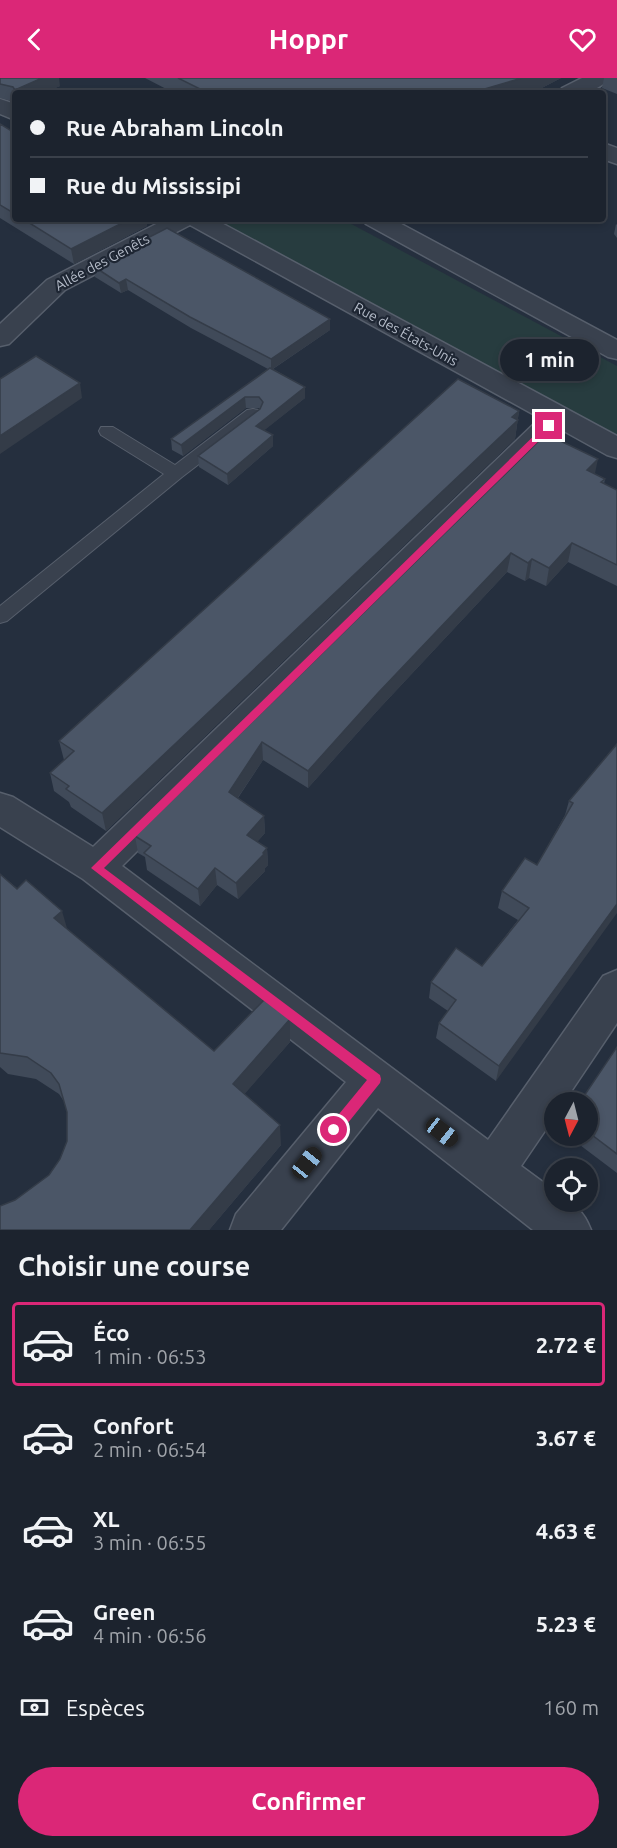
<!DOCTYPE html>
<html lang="fr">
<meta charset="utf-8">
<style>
body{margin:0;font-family:Ubuntu,sans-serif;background:#252b36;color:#f1f3f6;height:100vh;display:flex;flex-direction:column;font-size:22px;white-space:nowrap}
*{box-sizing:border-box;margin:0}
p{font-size:20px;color:#a0a4aa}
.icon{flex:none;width:33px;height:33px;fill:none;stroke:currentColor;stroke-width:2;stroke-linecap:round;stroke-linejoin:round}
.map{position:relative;height:1152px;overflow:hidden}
.side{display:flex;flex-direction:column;background:#1c232e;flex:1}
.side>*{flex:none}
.banner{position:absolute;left:12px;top:12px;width:594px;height:132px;border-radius:6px;box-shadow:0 3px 9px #0003,0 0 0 2px #3a404a;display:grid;align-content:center;height:132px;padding:0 18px;background:#1c232e}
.needle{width:39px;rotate:187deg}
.fabs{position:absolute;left:544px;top:1014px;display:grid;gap:12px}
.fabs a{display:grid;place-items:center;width:54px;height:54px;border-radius:50%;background:#1c232e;box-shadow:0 3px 9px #0003,0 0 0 2px #3a404a;font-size:30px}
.end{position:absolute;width:27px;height:27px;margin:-14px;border:8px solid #db2777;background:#fff;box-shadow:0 0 0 3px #fff}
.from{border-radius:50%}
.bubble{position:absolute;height:42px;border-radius:21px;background:#1c232e;box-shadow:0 3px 9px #0003,0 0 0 2px #3a404a;font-size:20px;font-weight:600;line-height:42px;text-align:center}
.car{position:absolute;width:18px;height:36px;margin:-18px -9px;border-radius:8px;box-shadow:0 0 4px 2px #0007;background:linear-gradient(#222 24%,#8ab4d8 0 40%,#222 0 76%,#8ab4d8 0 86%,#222 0)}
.banner b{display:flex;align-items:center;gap:21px;height:57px;font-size:22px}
.banner b+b{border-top:2px solid #3a404a}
.banner i{width:15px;height:15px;background:#f1f3f6}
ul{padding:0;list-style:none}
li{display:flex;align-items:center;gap:18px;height:84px;margin:0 12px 9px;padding:0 6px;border:3px solid transparent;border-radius:6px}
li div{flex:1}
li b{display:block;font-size:22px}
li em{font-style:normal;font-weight:600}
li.on{border-color:#db2777}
li>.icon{width:54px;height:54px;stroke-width:1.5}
h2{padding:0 18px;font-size:27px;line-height:72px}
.pay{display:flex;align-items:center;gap:15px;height:66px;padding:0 18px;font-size:22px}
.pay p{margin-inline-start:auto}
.cta{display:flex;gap:12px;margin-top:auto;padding:12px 18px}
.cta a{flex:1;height:69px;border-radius:36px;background:#db2777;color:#fff;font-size:24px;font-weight:600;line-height:69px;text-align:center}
header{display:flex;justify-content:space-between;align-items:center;height:78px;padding:0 18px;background:#db2777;color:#fff;font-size:27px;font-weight:600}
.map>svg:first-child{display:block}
.green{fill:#273c3f}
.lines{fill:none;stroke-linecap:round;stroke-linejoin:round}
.service-casing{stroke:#575f6c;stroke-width:2}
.minor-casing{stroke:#575f6c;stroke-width:3}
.service{fill:#39414e;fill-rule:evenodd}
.minor{fill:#39414e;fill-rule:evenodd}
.wall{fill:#404a59}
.shaded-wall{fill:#343c48}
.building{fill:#4b5667;stroke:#343c48;stroke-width:1.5}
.route{fill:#db2777}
.labels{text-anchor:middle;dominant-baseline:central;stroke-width:4.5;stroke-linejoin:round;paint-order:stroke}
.far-street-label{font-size:14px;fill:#b5bcc9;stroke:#1e2633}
</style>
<header><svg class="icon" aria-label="back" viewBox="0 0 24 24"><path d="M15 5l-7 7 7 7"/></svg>Hoppr<svg class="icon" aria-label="heart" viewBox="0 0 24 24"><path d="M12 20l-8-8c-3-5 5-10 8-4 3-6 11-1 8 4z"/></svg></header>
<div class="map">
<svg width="617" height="1152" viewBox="0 0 617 1152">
<rect width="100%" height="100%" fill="#252f3e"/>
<!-- green -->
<path class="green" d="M225,141H342L617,288V364L223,153Z"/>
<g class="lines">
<!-- service casing -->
<g class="service-casing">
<path id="service" d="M253,331L259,332L261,336L259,340L182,399L7,543L0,545V528L164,396L101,357L99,353L101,349H113L175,387L247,332Z"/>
</g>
<!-- minor casing -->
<g class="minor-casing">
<path id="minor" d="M582,0H609C597,16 577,15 559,15L562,10Z
M0,21L15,26V42L0,36Z
M603,65L617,70V86L603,81Z
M166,141H214L617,358V380L607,377L562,352L122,788L488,1062L603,898L617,892V945L564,1024H555V1038L521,1088L555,1113V1124C575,1124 584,1134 591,1152H533L378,1030L281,1152H230L236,1136L346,1004L83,801L0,749V715L13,719L93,769L540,340L190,147L65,212L9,266L0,268V246L47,202Z
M362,141H392L617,262V281L608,279L366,146Z"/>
</g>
<!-- service -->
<use href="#service" class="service"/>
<!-- minor -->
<use href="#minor" class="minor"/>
</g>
<!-- wall -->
<path class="wall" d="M0,0L60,8L43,15H15V24L0,20Z
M145,0H561L536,13L529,15H174Z
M604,0H617V16L602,10Z
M0,46L15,55V141H146L147,148L74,186L0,140Z
M616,146L617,147V160L614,156Z
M93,188L330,241V252L273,291L305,309V320L264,352L273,357V368L228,407L199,389L198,378L260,331L259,330H246L183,378L172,372L171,361L268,291L191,250L128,212L121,215L95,199Z
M519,333L515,361L106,753L71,729L69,724L54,713L50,695L64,682L59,663Z
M595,396L605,401L604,406L617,412V508L568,484L546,508L529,500L525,503L507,494L377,633L308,710L263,682L238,720L264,738L265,755L257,764L267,770L268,787L265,790V793L238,821L217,807L200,828L147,792L145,779L138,775L135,758Z
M617,666L496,1003L436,960L439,945L448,933L429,920L431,904L482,888L518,842L498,830L502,813L537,787L565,737L569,723Z
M0,796L214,973L290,941V964L244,1016L281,1067L209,1152H0L15,1122L49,1097L60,1081L67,1063V1034L65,1025L59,1016L36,1001L8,996L0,989Z
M617,969V1095L568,1058H588V1024Z"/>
<!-- shaded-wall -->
<path class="shaded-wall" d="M42,0H59L60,8L43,15H15V12Z
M522,0H561L536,13L529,15H471Z
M130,141H146L147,148L74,186L71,171Z
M126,201L128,212L121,215L119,205Z
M330,241V252L271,292V281Z
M80,305L82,320L0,376V358Z
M305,309V320L256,359V348Z
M245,319L246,330L183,378L181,367Z
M519,333L515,361L106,753L102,735Z
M273,357V368L228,407L227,396Z
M598,381L594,400L587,392Z
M572,465L568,484L546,508L549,490Z
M511,475L507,494L377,633L308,710V693L378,615Z
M532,481L529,500L525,503L528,485Z
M262,664L263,682L230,731L229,714Z
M264,738L265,755L248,774L247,757Z
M267,770L268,787L265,790V793L238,821L236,805Z
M215,790L217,807L200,828L198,811Z
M617,826V835L496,1003L499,988Z
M62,833L69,857L54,840Z
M290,941V964L235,1027L233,1006Z
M280,1047L281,1067L209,1152H190Z"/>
<!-- building -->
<path class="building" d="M0,0H42L15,12L13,9L0,6Z
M178,0H522L471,15H208Z
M0,46L15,55V136L0,127Z
M23,141H130L71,171Z
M167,150L330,241L271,281L190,239L126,201L119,205L93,188Z
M36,278L80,305L0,358V301Z
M270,290L305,309L256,348L273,357L227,396L198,378L260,331L263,324L259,319H245L181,367L171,361Z
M458,301L519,333L512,339L518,342L102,735L66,711L69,708L50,695L74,673L59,663Z
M546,356L598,381L587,392L605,401L601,404L617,412V487L572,465L549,490L532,481L528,485L511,475L378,615L308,693L262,664L229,714L264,738L247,757L267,770L263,775L264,776L236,805L215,790L198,811L144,775L151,768L135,758Z
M617,666V826L499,988L439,945L456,922L431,904L456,870L482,888L529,830L502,813L525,780L537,787L573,725L569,723Z
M0,796L17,811L26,802L62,833L54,840L214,973L264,922L290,941L233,1006L280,1047L190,1152H0V1128L15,1122L49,1097L60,1081L67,1063V1034L59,1006L51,995L27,979L0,975Z
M617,969V1076L588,1054V1024H580Z"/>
<!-- route -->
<path class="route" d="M546,346L554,348L104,790L380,997L381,1001L380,1005L339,1056L334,1058L330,1056L328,1052L330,1047L367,1002L91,790Z"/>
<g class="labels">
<!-- far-street labels -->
<g class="far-street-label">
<text transform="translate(102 184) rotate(-28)">Allée des Genêts</text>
<text transform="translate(406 256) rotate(29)">Rue des États-Unis</text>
</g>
</g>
</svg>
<div class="fabs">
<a><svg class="needle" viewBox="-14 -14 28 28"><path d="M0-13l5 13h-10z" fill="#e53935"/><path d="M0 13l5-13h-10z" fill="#a0a4aa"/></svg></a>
<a><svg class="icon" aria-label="locate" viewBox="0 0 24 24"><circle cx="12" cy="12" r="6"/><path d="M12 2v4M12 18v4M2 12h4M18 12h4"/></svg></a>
</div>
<i class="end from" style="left:334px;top:1052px"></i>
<i class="end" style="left:549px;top:348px"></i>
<div class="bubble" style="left:500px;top:261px;width:99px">1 min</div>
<i class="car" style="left:442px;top:1054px;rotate:128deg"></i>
<i class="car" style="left:307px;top:1085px;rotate:39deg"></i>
<div class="banner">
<b><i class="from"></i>Rue Abraham Lincoln</b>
<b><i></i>Rue du Mississipi</b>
</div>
</div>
<section class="side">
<h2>Choisir une course</h2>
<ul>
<li class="on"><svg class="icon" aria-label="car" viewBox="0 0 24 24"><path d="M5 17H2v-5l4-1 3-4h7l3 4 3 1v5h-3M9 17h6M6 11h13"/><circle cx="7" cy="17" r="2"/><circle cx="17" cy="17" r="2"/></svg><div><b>Éco</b><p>1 min · 06:53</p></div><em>2.72 €</em></li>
<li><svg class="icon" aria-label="car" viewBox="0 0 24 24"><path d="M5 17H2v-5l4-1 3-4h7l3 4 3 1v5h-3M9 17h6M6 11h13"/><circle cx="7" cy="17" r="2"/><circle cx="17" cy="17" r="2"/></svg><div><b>Confort</b><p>2 min · 06:54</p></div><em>3.67 €</em></li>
<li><svg class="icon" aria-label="car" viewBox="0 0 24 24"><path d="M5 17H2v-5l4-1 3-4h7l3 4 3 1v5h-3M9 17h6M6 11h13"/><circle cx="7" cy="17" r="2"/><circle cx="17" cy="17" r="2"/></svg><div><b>XL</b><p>3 min · 06:55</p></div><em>4.63 €</em></li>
<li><svg class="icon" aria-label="car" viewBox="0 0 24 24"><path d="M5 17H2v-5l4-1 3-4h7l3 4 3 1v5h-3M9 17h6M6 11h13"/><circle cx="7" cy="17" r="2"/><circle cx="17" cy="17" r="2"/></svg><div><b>Green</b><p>4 min · 06:56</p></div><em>5.23 €</em></li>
</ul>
<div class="pay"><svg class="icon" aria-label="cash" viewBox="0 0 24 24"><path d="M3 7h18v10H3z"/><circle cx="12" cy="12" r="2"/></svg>Espèces<p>160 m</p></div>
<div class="cta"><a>Confirmer</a></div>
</section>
